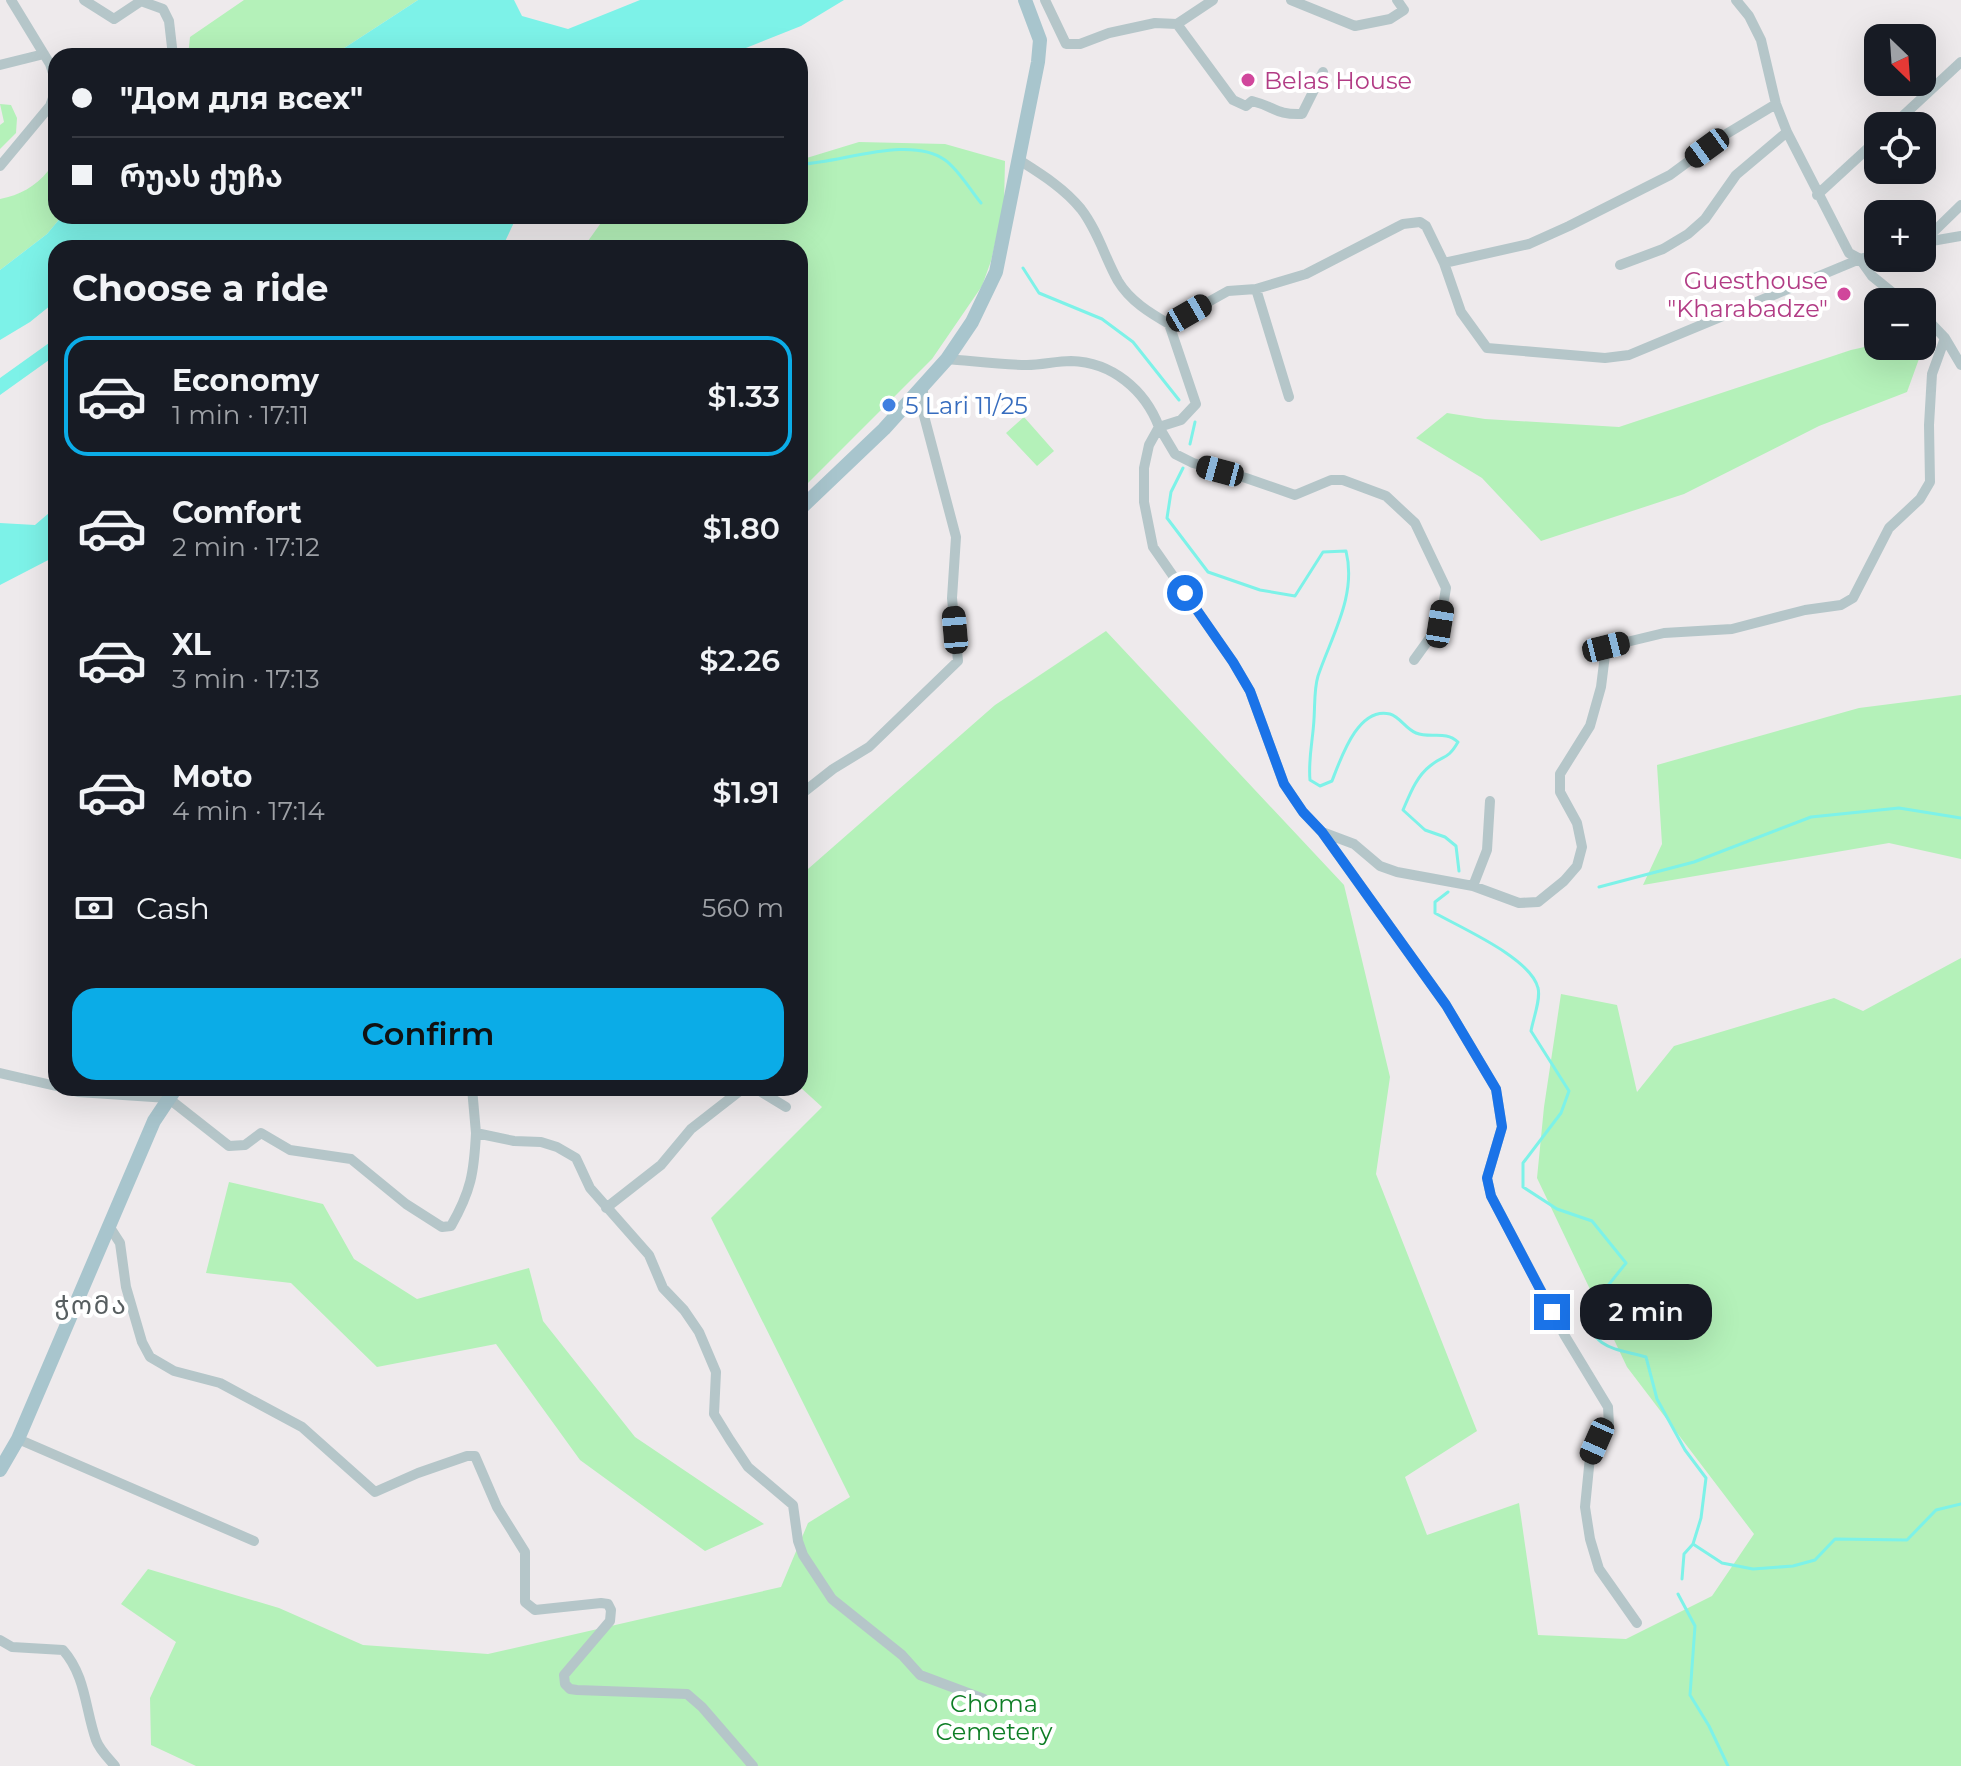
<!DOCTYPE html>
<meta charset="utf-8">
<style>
body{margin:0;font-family:Montserrat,"Noto Sans Georgian",sans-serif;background:#242831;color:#f1f3f6;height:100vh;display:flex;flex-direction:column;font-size:30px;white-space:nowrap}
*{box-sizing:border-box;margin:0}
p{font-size:26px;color:#9ea1a6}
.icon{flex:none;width:44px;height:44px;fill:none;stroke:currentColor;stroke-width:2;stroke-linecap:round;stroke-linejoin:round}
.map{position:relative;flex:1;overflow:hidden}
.details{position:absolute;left:48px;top:240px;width:760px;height:856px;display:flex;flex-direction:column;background:#171b24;border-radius:24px;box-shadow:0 8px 32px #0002}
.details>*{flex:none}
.guide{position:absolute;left:48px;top:48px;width:760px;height:176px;border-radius:24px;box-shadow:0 8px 32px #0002;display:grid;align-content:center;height:176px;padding:0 24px;background:#171b24}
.needle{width:52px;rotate:155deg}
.buttons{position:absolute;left:1864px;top:24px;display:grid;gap:16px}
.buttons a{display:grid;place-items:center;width:72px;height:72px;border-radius:16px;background:#171b24;box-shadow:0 8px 32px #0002;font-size:40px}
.end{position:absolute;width:36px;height:36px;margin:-18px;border:10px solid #1a73e8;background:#fff;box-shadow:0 0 0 4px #fff}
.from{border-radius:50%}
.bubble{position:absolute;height:56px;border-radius:24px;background:#171b24;box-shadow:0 8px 32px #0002;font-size:26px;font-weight:600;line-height:56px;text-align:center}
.car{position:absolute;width:24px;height:48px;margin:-24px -12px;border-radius:10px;box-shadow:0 0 6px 2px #0007;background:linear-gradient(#222 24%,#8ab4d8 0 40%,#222 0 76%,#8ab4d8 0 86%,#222 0)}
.guide b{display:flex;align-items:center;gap:28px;height:76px;font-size:30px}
.guide b+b{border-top:2px solid #363941}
.guide i{width:20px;height:20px;background:#f1f3f6}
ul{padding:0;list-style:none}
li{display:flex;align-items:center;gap:24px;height:120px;margin:0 16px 12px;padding:0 8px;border:4px solid transparent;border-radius:24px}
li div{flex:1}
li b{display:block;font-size:30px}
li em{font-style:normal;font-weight:600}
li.current{border-color:#0bace7}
li>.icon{width:72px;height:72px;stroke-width:1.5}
h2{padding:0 24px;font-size:36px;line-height:96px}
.pay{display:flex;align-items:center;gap:20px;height:88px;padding:0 24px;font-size:30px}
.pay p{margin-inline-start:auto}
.primary-button{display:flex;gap:16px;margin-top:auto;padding:16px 24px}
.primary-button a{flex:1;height:92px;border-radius:24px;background:#0bace7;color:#111;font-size:32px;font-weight:600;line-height:92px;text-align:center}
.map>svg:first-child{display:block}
.green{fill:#b4f1b9}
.water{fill:#7df2e8}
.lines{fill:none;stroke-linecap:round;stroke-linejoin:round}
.stream{stroke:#7df2e8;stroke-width:3}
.minor{stroke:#b5c6c9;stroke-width:10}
.major{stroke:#a8c5cd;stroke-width:14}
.route{stroke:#1a73e8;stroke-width:10}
.hotel-dot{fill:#d1479c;stroke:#fff;stroke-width:3}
.shop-dot{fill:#3f7fe0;stroke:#fff;stroke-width:3}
.labels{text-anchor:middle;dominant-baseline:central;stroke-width:8;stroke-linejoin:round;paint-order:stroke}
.hotel-label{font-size:24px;fill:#b23c85;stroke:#fff;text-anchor:start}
.shop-label{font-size:24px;fill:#366cbe;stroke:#fff;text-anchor:start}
.park-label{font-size:24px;fill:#0f7e26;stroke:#fff}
.neighbourhood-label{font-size:26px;letter-spacing:2px;fill:#575e60;stroke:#fff}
</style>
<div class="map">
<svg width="1961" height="1766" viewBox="0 0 1961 1766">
<rect width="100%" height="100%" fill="#eeeaec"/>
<!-- green -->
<path class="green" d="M244,0H418L332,56H188L190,37Z
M0,104L11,105L17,118L16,133L0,149V125L4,122Z
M859,142L945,144L1005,161L1004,204L991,261L982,286L932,359L800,491V248H583L603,220L617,216H800V160Z
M48,171L56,177V216H62L47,234L0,270V199C20,195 35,187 48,171Z
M1928,334L1907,392L1819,426L1684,494L1541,541L1482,478L1416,438L1447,413L1485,419L1619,427L1851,350L1878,344L1922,346V335Z
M1024,417L1054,451L1037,466L1006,433Z
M1106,631L1344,885L1390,1077L1376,1174L1477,1431L1405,1477L1427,1535L1519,1503L1538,1635L1626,1639L1712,1596L1754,1534L1627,1367L1537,1178L1544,1107L1561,994L1617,1005L1637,1092L1674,1046L1834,998L1863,1011L1961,958V1766H196L151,1745L150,1698L176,1642L121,1604L148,1569L279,1608L363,1645L488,1654L781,1587L808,1523L850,1497L711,1218L822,1107L800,1087V876L995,705Z
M1961,695V859L1889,843L1643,885L1662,844L1657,765L1859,708Z
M229,1182L323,1204L354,1259L417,1299L529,1268L543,1321L635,1437L764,1524L705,1551L580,1460L496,1344L377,1367L291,1283L206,1273Z"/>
<!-- water -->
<path class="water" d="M418,0H514L522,16L568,29L640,0H844L801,26L726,56H332Z
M62,216H517L502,248H56V301L30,322L0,340V270L47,234Z
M56,338V355L0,395V378Z
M56,507V556L0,585V523L35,525Z"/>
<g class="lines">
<!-- stream -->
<path class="stream" d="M800,157L803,164C843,162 910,135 945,160C959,170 970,190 981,203
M1023,268L1039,293L1102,319L1133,342L1179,400
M1190,444L1195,422
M1183,468L1171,492L1167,518L1208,572L1260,590L1295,596L1323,552L1346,551C1357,595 1332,635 1318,676C1314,689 1315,705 1314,719C1313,740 1308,759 1310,780L1320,786L1332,781C1341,758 1358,706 1390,714C1400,717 1406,729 1416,733C1431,739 1445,730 1458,742C1447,761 1444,754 1430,766C1416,777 1410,794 1403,810L1425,830L1445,837L1456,846L1459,871
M1599,887L1694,862L1811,817L1899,808L1961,818
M1448,892L1435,902V913C1461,928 1531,958 1538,988C1541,999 1533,1019 1531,1031L1569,1091L1561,1113L1523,1163V1187L1557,1209L1592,1221L1626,1263L1586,1313C1593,1350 1614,1348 1646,1357L1657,1399L1685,1450L1706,1478L1701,1518L1693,1544L1722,1563L1753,1569L1793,1566L1815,1560L1835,1539L1907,1540L1936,1510L1961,1504
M1682,1579L1684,1554L1693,1544
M1678,1594L1695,1626L1690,1695L1709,1726L1728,1766"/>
<!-- minor -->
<path class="minor" d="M11,0L50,64L56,82
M84,0L114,19L141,1L163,9L169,21L173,56
M1045,0L1066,44H1080L1109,33L1155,23L1177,24L1213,0
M1291,0L1355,26L1390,19L1404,10L1397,0
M1736,0L1749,16L1761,40L1776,104L1787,132L1849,253L1860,259L1872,276L1904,302
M1177,24L1233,100L1246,106L1252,101C1276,107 1275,115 1302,114L1323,72
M0,65L44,54
M1892,126L1961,62
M0,166L50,106L56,90
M1817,195L1878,139
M1926,242L1961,236
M1922,243L1961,205
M1444,263L1529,244L1569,226L1670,175L1723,136L1776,104
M1620,265L1663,249L1688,234L1705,219L1736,175L1787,132
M1256,289L1289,397
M1922,314L1945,338L1961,365
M1169,324L1228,291L1256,289L1306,274L1403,224L1420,222L1426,226L1444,263L1461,312L1487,348L1605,358L1629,355L1860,259L1878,254
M947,359C973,361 1001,365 1027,365C1042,365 1056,361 1071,361C1112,362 1145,390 1159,427L1181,420L1196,404L1169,324C1150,313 1130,301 1118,281C1105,258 1098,231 1081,209C1064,188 1041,174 1019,160
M1414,660L1440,624L1446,588L1415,523L1386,496L1343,480H1331L1295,495L1246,478L1193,463L1175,454L1159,427L1149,445L1144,468V502L1153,547L1233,662L1250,691L1284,784L1303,812L1322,832L1446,1005L1496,1089L1502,1127L1487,1178L1491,1196L1565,1336L1608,1407L1609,1425L1597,1441L1590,1457L1585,1507L1590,1539L1599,1569L1637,1623
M800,795L833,769L869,747L958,661L952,598L956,537L923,412V385
M1322,832L1354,844L1380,866L1397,872L1473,886L1519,903L1538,902L1564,881L1577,866L1582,847L1577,823L1560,792V774L1590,726L1601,687L1606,647L1664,633L1732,629L1805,610L1841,605L1853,598L1889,528L1920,499L1930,482L1929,425L1932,374L1945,338
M1473,886L1487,850L1490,801
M0,1073L56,1086
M63,1088L78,1092L168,1098L229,1146L245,1145L261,1133L290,1150L351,1159L406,1204L442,1227L451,1226C471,1191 474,1173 476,1133
M472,1088L476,1133L514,1141L541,1142L557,1147L576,1158L590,1188L649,1255L663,1288L684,1310L699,1332L716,1372L714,1414L730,1440L748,1467L793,1505L798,1541L803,1555L832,1599L902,1655L920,1675L984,1699
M755,1088L786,1107
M606,1208L661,1165L691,1129L741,1090L751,1088
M109,1226L120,1243L126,1287L142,1342L150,1357L174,1371L220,1383L302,1427L375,1492L418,1473L467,1456H475L497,1507L525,1552V1602L535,1610L601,1603L608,1604L611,1610L610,1621L564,1675L565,1684L570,1689L577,1690L687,1694L702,1707L753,1766
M18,1439L254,1541
M0,1640L12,1647L63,1650C86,1676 85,1709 96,1740C99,1749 108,1758 115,1766"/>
<!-- major -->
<path class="major" d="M800,509L884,429L947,359L972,322L996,272L1038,62L1040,40L1025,0
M0,1470L18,1439L154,1121L176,1088"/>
</g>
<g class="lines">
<!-- route -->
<path class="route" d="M1185,593L1233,662L1250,691L1284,784L1303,812L1322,832L1446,1005L1496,1089L1502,1127L1487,1178L1491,1196L1552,1312"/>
</g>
<!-- markers -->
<g class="hotel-dot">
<circle cx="1248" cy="80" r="8"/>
<circle cx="1844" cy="294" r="8"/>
</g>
<circle class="shop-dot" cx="889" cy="405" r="8"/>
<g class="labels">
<!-- hotel labels -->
<g class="hotel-label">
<text x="1264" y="80">Belas House</text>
<text x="1828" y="280" text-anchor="end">Guesthouse<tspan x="1828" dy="28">"Kharabadze"</tspan></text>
</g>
<!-- shop labels -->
<g class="shop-label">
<text x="905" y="405">5 Lari 11/25</text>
</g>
<!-- park labels -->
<g class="park-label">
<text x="994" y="1703">Choma<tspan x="994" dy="28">Cemetery</tspan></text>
</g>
<!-- neighbourhood labels -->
<g class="neighbourhood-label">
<text x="91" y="1305">ჭომა</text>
</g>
</g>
</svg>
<div class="buttons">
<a><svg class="needle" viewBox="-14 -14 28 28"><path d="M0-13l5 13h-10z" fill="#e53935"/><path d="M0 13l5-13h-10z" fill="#9ea1a6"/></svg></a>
<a><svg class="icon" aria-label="locate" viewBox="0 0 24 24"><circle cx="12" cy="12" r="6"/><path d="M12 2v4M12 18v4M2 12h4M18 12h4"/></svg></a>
<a>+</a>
<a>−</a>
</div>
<i class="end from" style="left:1185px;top:593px"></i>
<i class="end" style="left:1552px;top:1312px"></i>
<div class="bubble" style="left:1580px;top:1284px;width:132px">2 min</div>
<i class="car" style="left:1707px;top:148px;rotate:234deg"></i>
<i class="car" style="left:1189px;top:313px;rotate:60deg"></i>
<i class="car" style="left:1220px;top:471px;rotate:285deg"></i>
<i class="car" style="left:1440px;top:624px;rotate:9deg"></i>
<i class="car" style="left:955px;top:630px;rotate:355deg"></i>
<i class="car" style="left:1606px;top:647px;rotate:76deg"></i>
<i class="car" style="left:1597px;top:1441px;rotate:204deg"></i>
<div class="guide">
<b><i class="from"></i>&quot;Дом для всех&quot;</b>
<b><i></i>რუას ქუჩა</b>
</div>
<section class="details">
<h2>Choose a ride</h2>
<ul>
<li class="current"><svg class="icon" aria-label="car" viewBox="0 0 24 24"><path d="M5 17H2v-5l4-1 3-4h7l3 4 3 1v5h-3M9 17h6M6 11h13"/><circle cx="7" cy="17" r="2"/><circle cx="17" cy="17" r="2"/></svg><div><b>Economy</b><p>1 min · 17:11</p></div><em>$1.33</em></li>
<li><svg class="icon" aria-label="car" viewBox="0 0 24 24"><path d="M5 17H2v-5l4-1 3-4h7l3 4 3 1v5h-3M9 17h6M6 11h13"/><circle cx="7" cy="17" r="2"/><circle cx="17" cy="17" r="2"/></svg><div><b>Comfort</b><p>2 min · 17:12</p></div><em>$1.80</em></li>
<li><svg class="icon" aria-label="car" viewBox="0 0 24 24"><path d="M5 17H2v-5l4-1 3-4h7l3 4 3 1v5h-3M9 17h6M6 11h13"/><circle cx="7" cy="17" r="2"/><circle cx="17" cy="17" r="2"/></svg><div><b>XL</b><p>3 min · 17:13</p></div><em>$2.26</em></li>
<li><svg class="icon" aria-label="car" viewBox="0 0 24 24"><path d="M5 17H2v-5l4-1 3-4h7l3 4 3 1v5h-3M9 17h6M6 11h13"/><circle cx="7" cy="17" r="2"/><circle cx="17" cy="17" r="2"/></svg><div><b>Moto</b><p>4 min · 17:14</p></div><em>$1.91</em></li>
</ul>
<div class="pay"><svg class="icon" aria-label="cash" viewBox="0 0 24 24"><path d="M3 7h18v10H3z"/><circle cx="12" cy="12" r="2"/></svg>Cash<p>560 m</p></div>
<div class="primary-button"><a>Confirm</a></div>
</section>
</div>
